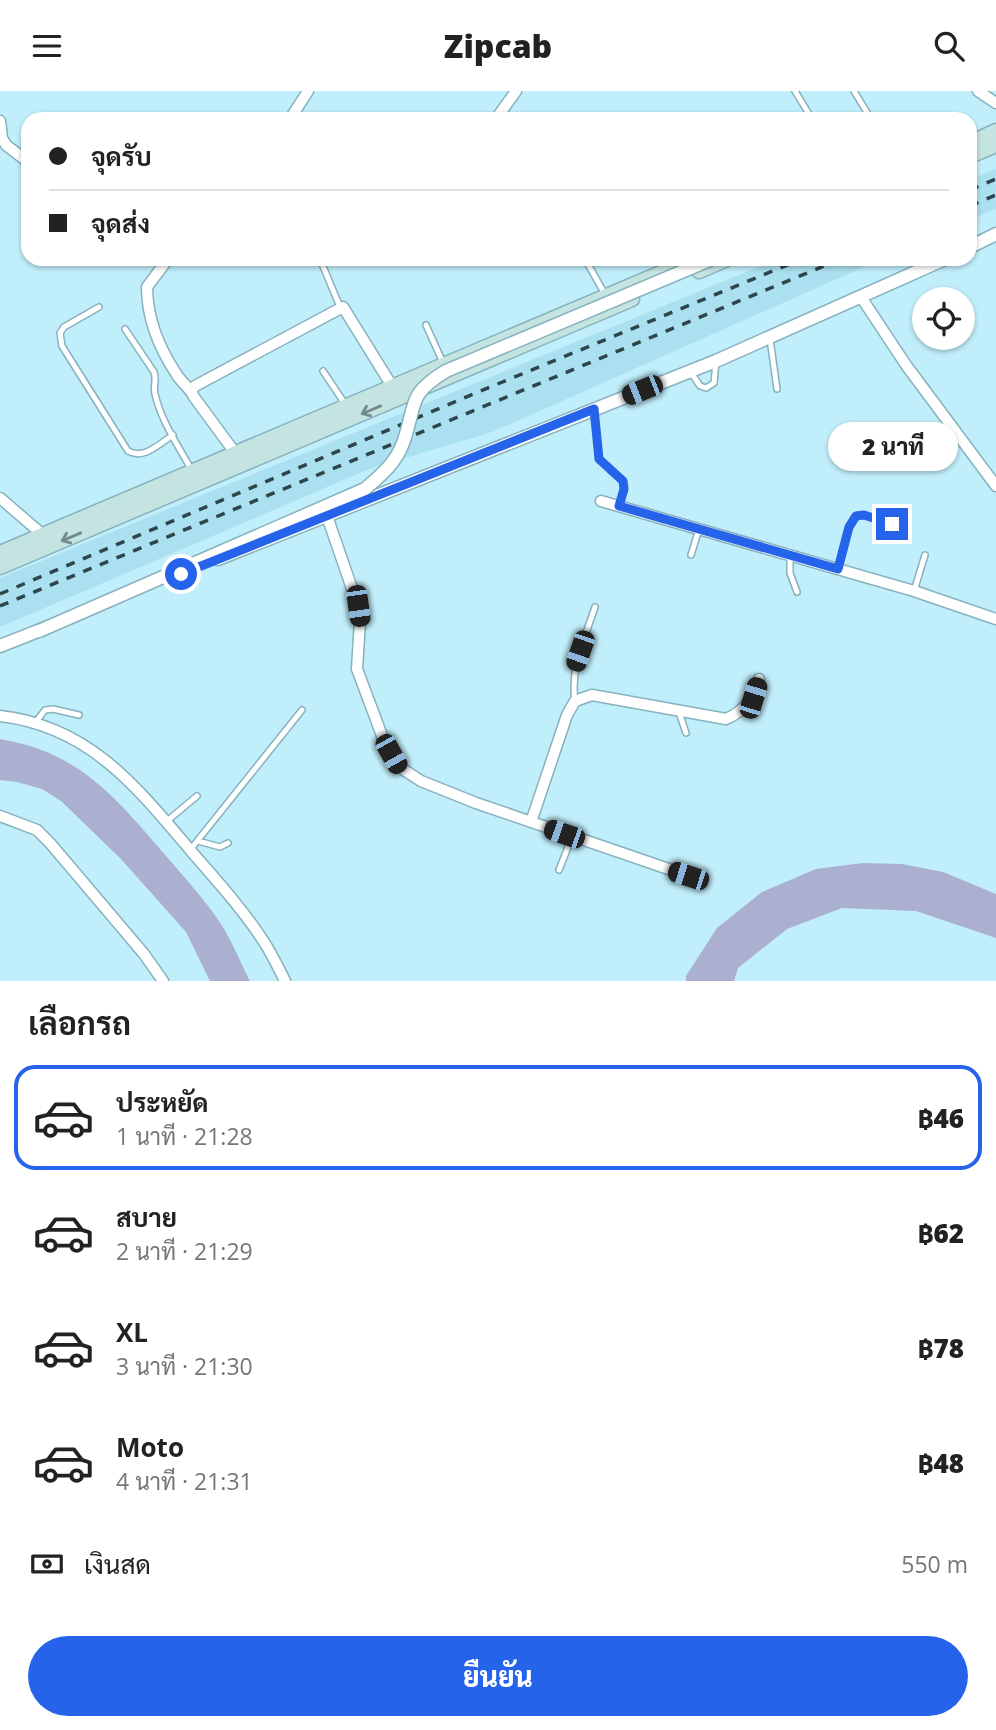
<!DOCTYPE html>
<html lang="th">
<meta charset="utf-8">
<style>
body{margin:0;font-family:"Open Sans",Sarabun,sans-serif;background:#f2f2f2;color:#222;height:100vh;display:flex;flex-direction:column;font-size:26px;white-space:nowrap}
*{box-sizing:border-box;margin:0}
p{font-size:23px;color:#767676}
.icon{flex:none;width:38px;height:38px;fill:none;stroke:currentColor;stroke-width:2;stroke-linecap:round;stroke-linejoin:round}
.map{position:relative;height:890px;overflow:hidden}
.details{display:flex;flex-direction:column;background:#fff;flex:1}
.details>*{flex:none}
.hud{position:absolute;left:21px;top:21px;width:956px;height:154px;border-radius:21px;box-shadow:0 2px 5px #0004;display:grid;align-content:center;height:154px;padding:0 28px;background:#fff}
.controls{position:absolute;left:912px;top:196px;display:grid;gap:14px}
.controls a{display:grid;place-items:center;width:63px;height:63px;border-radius:50%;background:#fff;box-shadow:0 2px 5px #0004;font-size:35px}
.end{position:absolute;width:32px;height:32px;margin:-16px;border:9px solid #2563eb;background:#fff;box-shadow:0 0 0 4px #fff}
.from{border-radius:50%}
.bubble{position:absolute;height:49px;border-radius:24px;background:#fff;box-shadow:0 2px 5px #0004;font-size:23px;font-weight:800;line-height:49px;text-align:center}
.car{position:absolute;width:21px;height:42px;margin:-21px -10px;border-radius:9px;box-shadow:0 0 5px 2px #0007;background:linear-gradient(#222 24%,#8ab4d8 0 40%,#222 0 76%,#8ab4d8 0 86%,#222 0)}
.hud b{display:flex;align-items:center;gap:24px;height:66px;font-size:26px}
.hud b+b{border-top:2px solid #e0e0e0}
.hud i{width:18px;height:18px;background:#222}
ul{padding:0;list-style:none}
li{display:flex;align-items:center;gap:21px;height:105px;margin:0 14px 10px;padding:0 14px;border:4px solid transparent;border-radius:21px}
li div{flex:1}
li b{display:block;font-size:26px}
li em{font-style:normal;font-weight:800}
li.active{border-color:#2563eb}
li>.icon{width:63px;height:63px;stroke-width:1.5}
h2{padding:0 28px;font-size:32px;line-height:84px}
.pay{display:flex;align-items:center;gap:18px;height:77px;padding:0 28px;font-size:26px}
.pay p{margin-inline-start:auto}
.cta{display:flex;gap:14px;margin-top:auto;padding:14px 28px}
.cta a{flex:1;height:80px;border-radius:42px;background:#2563eb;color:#fff;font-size:28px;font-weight:800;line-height:80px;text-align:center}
header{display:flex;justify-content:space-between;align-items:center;height:91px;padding:0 28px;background:#fff;font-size:32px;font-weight:800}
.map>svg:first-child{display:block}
.built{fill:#aae0ef}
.water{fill:#abb0d1}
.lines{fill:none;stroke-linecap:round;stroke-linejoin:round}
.service-casing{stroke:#86b2be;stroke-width:8}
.minor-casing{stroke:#86b2be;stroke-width:13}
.tertiary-casing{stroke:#86b2be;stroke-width:15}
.secondary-casing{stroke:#86b2be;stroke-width:17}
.service{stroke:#fff;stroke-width:5}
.minor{stroke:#fff;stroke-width:10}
.tertiary{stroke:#fff;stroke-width:12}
.secondary{stroke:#c4e4e1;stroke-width:14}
.rail{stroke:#2e454c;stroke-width:3.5;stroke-dasharray:9 9;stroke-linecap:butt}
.tertiary-bridge-casing{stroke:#86b2be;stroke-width:15;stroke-linecap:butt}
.tertiary-bridge{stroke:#fff;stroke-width:12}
.oneway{stroke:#718a8b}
.route{stroke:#2563eb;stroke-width:9}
</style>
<header><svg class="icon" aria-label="menu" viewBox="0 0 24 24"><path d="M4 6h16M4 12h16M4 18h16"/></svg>Zipcab<svg class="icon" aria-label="search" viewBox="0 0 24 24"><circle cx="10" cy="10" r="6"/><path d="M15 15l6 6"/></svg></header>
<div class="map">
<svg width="996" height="890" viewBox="0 0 996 890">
<rect width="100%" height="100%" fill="#c0eefa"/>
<!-- built -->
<path class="built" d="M996,78V118L970,129V89Z
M778,168H882L492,341L369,378L0,536V487Z"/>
<!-- water -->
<path class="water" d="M0,648C80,661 117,708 167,766C185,787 205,809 221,833C232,850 240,871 250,890H210L186,841L121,768L61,710L42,698L17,691L0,689Z
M863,772L902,773L943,781L996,803V847L916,820L842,817L787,838L738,877L734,890H686V885L717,837L762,801L816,778Z"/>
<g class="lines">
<!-- service casing -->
<g class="service-casing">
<path id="service" d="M795,0L812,28
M854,0L871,28
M320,168L340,216
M585,168L606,205
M99,216L64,236L60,242L62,255L128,360C144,369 159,353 173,344
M426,234L444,274
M125,238L154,281C157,289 153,295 155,303C161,330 179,356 192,380
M770,248L777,298
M323,280L345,313
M690,280L700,295L706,297L714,292L716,270
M594,318L599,368L623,390L624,399L619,415
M691,464L699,438
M790,465V482L797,501
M838,478L849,436L856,425L864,424L892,433
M914,500L925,464
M575,610C570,576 585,547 595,516
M679,621L686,642
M35,632L45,619L53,618L79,624
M167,730L197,705
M198,750L220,756L228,752
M190,759L302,619
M559,779L572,746"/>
</g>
<!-- minor casing -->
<g class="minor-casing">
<path id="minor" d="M978,0L996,12
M290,28L308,0
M496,28L516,0
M0,30L2,47L6,54L28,71
M168,168L147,196C147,228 159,257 177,284C182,292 190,297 194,306L236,363
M861,206L906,274L996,395
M192,299L195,295L343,216L392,295
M0,407L43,444
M601,410L914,500L996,528
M327,425L358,515L360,530L357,578L384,650L398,675L421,690L476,712L689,785
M0,625C89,635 137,696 191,760C216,789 241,816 262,848C271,861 278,876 285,890
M0,725L37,739L50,752L144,863L163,890
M531,731L567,624L575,610L592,604L726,628C745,620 753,607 759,588"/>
</g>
<!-- tertiary casing -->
<g class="tertiary-casing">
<path id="tertiary" d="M970,156L996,143
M218,468L716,270L945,168
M0,555L48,536"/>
</g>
<!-- secondary casing -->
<g class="secondary-casing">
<path id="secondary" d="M970,52L996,40
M970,65L996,54
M699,180L727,168
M0,462L694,168
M0,476L632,208"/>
</g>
<!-- service -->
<use href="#service" class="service"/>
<!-- minor -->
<use href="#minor" class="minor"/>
<!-- tertiary -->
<use href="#tertiary" class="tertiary"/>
<!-- secondary -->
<use href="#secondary" class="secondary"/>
<!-- rail -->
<path class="rail" d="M970,99L996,88
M970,115L996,104
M0,503L478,301L802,168
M0,515L841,168"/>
<!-- tertiary-bridge casing -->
<g class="tertiary-bridge-casing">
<path id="tertiary-bridge" d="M39,540L365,398C381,384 396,372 403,352C417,314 406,304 446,280L712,168"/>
</g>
<!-- tertiary-bridge -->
<use href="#tertiary-bridge" class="tertiary-bridge"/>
</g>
<!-- one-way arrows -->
<defs><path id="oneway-shaft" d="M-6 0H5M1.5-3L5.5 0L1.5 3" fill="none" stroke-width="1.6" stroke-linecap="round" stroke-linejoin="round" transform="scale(1.75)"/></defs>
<g class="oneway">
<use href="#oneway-shaft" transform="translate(371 319) rotate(157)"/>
<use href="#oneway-shaft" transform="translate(71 446) rotate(157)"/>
</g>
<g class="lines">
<!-- route -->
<path class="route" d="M181,483L594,318L599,368L623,390L624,398L619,415L838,478L849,436L856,425L864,424L892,433"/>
</g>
</svg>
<div class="controls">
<a><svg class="icon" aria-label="locate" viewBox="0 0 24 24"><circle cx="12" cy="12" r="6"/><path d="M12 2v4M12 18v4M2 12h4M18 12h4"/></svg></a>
</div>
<i class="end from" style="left:181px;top:483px"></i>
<i class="end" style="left:892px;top:433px"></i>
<div class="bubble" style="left:828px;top:331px;width:130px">2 นาที</div>
<i class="car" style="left:642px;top:299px;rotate:248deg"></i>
<i class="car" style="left:358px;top:515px;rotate:172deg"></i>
<i class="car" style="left:580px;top:560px;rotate:199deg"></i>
<i class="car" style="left:753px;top:607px;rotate:17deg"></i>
<i class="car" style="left:391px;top:663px;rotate:151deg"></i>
<i class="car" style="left:564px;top:743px;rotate:289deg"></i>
<i class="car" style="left:688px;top:785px;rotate:288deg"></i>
<div class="hud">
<b><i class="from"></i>จุดรับ</b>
<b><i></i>จุดส่ง</b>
</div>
</div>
<section class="details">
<h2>เลือกรถ</h2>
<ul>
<li class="active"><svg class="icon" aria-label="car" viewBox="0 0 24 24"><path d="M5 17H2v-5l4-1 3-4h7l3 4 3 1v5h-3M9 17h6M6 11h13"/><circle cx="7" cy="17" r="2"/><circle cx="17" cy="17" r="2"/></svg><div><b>ประหยัด</b><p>1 นาที · 21:28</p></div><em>฿46</em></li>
<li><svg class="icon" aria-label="car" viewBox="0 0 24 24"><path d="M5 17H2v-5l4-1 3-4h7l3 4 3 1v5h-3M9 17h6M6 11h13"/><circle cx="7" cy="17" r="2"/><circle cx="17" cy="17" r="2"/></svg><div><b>สบาย</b><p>2 นาที · 21:29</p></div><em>฿62</em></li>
<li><svg class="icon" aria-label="car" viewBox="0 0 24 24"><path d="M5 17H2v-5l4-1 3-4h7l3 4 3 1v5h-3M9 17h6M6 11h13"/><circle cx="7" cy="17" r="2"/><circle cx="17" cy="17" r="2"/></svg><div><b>XL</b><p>3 นาที · 21:30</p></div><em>฿78</em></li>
<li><svg class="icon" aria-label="car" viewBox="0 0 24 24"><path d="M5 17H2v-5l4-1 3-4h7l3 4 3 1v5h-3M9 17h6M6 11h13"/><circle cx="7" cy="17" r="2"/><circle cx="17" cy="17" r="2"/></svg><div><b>Moto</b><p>4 นาที · 21:31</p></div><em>฿48</em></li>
</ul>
<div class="pay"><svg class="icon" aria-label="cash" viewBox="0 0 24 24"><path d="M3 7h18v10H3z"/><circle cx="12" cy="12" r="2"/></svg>เงินสด<p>550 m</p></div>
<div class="cta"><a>ยืนยัน</a></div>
</section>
